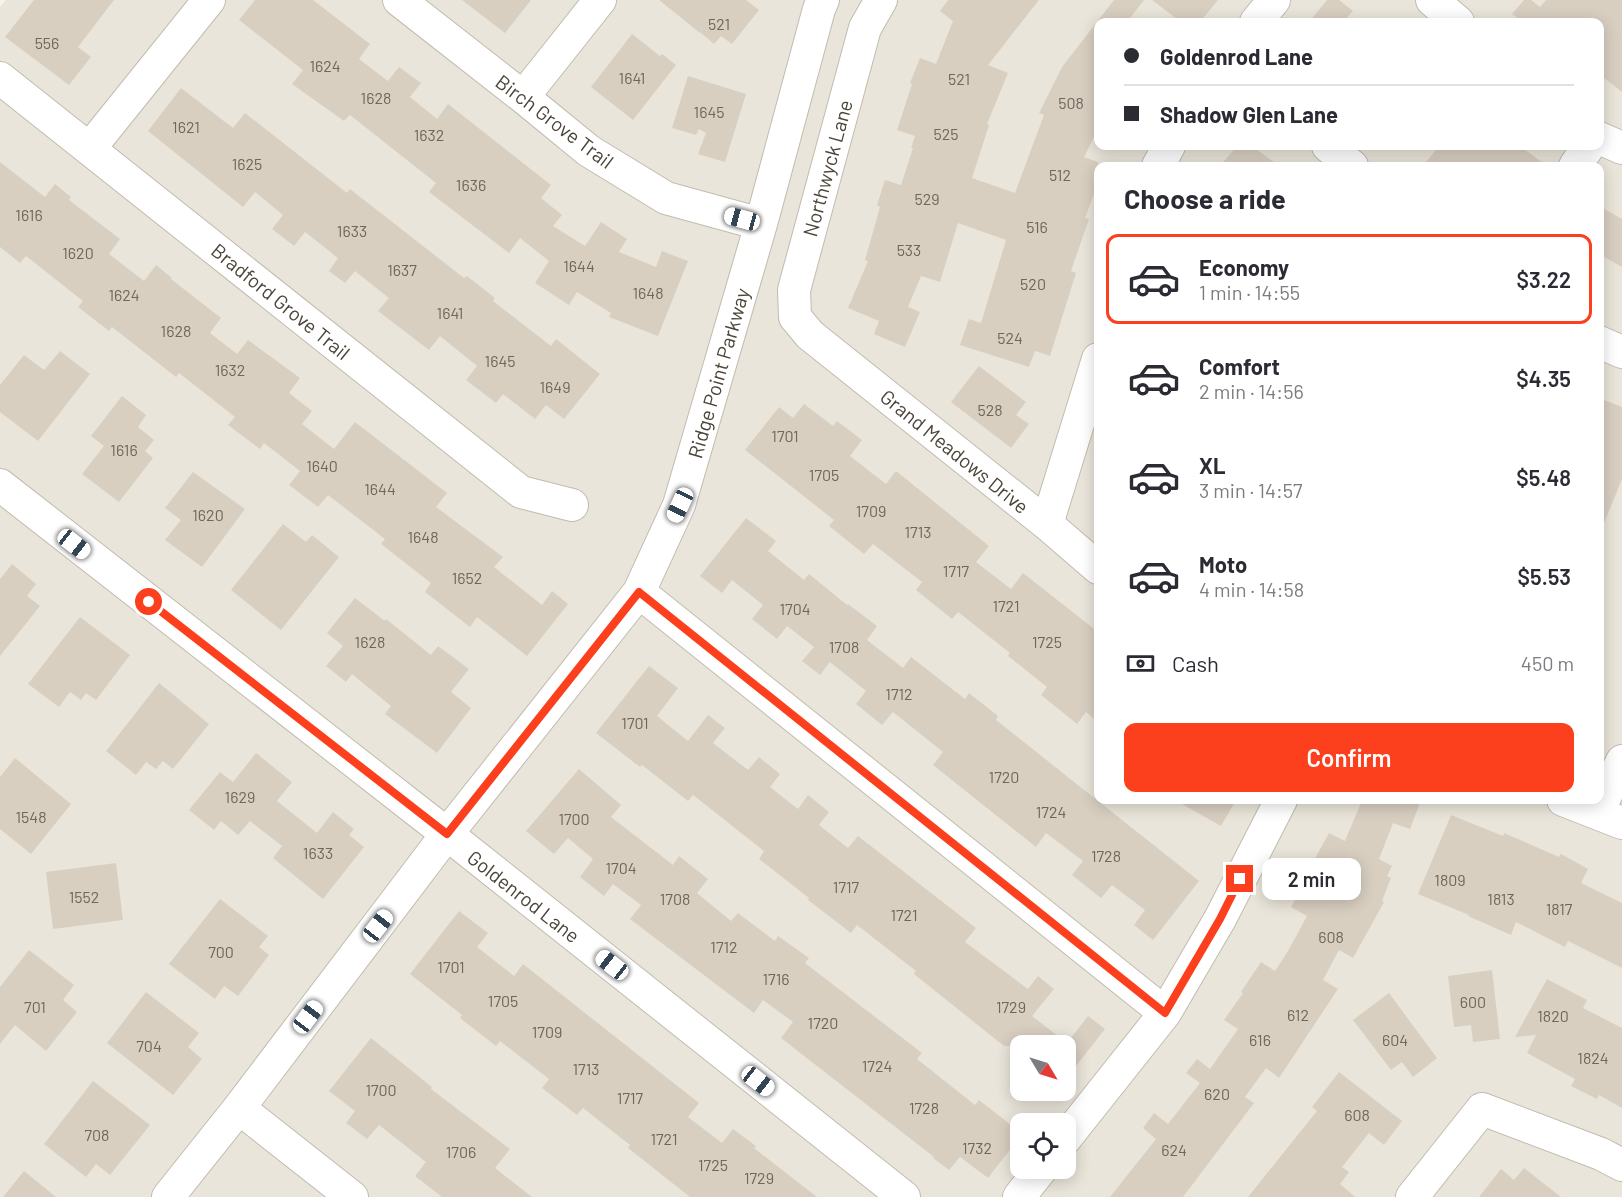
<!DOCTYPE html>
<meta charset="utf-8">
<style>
body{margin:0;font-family:Barlow,sans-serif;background:#f2f2f3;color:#2b2b33;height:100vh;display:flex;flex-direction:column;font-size:22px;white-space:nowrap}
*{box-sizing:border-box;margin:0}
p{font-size:20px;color:#7c7c81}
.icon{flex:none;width:33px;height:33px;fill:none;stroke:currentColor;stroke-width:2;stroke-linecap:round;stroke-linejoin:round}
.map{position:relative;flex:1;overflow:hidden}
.panel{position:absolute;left:1094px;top:162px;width:510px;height:642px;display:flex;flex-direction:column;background:#fff;border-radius:12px;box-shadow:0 3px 15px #0003}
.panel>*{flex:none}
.hud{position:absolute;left:1094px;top:18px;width:510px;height:132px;border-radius:12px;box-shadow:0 3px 15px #0003;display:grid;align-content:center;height:132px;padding:0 30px;background:#fff}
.needle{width:39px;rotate:128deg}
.controls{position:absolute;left:1010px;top:1035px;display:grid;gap:12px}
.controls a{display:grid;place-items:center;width:66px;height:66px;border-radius:12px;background:#fff;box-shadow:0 3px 15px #0003;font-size:30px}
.end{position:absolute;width:27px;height:27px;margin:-14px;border:8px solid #fc3f1d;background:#fff;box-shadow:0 0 0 3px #fff}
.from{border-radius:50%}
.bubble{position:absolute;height:42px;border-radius:12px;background:#fff;box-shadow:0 3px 15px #0003;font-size:20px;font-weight:600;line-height:42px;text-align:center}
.car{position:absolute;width:18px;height:36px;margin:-18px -9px;border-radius:8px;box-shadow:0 0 4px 2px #0007;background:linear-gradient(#fff 24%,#345 0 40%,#fff 0 76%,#345 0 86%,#fff 0)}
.hud b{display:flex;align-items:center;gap:21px;height:57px;font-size:22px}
.hud b+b{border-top:2px solid #e1e1e2}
.hud i{width:15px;height:15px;background:#2b2b33}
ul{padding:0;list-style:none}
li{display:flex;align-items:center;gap:18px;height:90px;margin:0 12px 9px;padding:0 18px;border:3px solid transparent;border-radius:12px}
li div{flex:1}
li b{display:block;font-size:22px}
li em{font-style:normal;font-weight:600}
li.selected{border-color:#fc3f1d}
li>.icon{width:54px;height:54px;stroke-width:1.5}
h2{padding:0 30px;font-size:27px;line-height:72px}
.pay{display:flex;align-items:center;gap:15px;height:66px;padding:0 30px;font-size:22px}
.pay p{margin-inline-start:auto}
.primary-button{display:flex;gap:12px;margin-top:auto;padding:12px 30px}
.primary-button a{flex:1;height:69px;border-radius:12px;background:#fc3f1d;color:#fff;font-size:24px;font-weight:600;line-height:69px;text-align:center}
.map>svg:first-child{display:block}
.residential{fill:#eae5da;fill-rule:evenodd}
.building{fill:#d8cfc1}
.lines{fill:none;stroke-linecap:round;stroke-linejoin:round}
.minor-casing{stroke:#c2bbae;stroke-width:34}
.minor{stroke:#fff;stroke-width:32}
.route{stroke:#fc3f1d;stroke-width:8}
.labels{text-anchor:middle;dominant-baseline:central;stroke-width:4.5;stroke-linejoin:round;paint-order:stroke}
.number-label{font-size:16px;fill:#6e675b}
.street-label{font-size:20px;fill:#4b4439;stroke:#fff}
</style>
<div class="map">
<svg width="1622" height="1197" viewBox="0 0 1622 1197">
<rect width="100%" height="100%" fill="#f6f3ec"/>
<!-- residential -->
<path class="residential" d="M6,0H1622V1197H0V7ZM1098,22H1599V146H1098ZM1098,166H1599V800H1098ZM1020,1046H1065V1090H1020ZM1020,1124H1065V1168H1020Z"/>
<!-- building -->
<path class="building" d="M34,0H114L78,47L91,57L69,85L5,37Z
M255,0H313L370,44L359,59L388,81L399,67L421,83L410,97L437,119L448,104L551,185L541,198L562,215L553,226L585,246L601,222L627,239L619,252L656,267L662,251L688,261L658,336L609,317L611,313L577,292L569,305L535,283L549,261L520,238L509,253L429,192L436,183L350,115L344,121L292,84L303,70L239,20Z
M462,0H531L505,33Z
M659,0H746L759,10L732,44L721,36L714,44L701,33V32L700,33Z
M948,0H1039L988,65L1008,73L987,124L989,125L972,178L1015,193L1044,115L1039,113L1062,67L1114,0H1144L1127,22H1098V129L1084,157L1098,162V183L1085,218L1089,219L1071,271L1076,273L1050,356L1035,351L1029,367L960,345L969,319L981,323L1006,240L958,223L940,282L921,276L908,307L920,312L905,347L874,334L879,321L848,308L868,261L865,260L880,207L877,205L885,180L901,185L913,148H911L915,136L897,130L912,84L910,83L920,58L936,64L953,21L940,11Z
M1152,0H1218L1200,22H1181Z
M1327,0H1339L1353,11L1343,22H1309Z
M1524,0H1531L1540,7L1546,0H1622V92L1599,74V22H1523L1512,14Z
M632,34L660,56L662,54L676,65L633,120L591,87Z
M688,76L746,94L725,162L698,154L706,133L699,129L696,135L672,128Z
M181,88L233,128L245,113L347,193L350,189L464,278L467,276L495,298L493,301L551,346L556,339L600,374L564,419L546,405L535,419L503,394L496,403L466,380L477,366L440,336L429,350L378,311L389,298L355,271L345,283L329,271L338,258L305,232L294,246L272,229L283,215L255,192L243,207L148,131Z
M1237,146H1252L1279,166H1220Z
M1439,146H1520L1547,166H1423Z
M0,162L45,197L55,184L71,197L69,200L120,239L109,254L144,281L156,265L172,278L171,279L221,318L210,333L237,354L248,340L300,378L289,393L312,411L302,424L334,449L355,422L447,493L436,507L503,557L494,567L542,605L552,591L568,604L527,656L477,617L470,627L425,592L431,583L381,544L385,539L328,495L318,507L289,485L300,471L264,443L260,449L228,425L235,417L179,373L176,377L112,327L109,331L78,307L83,301L26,256L20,263L0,247Z
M1599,206L1622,219V267L1599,254Z
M60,351L90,374L38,441L0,412V385L24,355L44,370Z
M979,366L1026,402L1016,415L1029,424L1011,448L951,402Z
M122,396L146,415L138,427L154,440L145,451L153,458L119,502L82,474L104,446L91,436Z
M1604,400L1622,407V479L1600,533L1599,412Z
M804,404L833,426L837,421L862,440L850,456L886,484L896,471L989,546L976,562L1011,589L1023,573L1098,632V722L1086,712L1077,724L1041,695L1047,687L1008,656L1010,653L958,612L952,619L916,590L922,582L873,544L864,554L829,526L834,520L745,450L779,407L793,418Z
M193,472L245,509L202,567L165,540L181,520L165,508Z
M746,518L776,541L768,551L804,580L809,574L847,605L848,604L877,626L867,640L903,668L911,657L965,699L969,693L998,716L996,720L1199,881L1153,940L1134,925L1145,910L1112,885L1101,898L1072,875L1083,861L1046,833L1036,847L933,765L943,752L893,712L882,725L856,704L866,691L830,662L820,675L802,661L814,647L787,626L777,639L752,619L763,605L732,580L722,593L700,576Z
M283,524L306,542L312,535L339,557L281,630L231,590Z
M12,564L36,584L27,596L40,606L0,656V579Z
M355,598L385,621L386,619L431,655L438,646L469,669L451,692L471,708L437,753L385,714L391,706L352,674L346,682L326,666L343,646L327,633Z
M80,617L130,655L96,700L86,693L81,700L70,692L59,707L28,684Z
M649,666L678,688L657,716L688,741L708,715L725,728L713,743L748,770L759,757L780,774L770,787L798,809L808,795L829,812L819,825L848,848L858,836L976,928L965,942L1028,989L1038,976L1054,989L1032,1016L1067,1043L1088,1016L1105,1029L1065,1080V1046H1004L914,974L916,971L857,925L851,933L808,900L809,898L759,859L764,851L693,795L688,801L642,765L640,767L596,733Z
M159,683L209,724L173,769L163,761L156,769L146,762L136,775L106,751Z
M256,753L292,782L277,801L317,833L333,812L354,829L349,835L364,847L323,899L273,858L282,846L250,821L238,835L221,821L214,830L189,810L220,772L233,782Z
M15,758L71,804L31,854L0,829V777Z
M579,769L621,805L611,817L673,865L679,856L708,879L697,893L731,921L738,913L775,941L778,936L809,958L805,963L922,1053L917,1059L975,1105L979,1100L1020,1132V1137L988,1178L960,1157L949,1170L933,1158L934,1157L781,1038L793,1022L763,1000L754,1013L630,919L641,905L613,884L604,896L580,877L593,859L568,838L554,854L526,831Z
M1175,800H1236L1221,826Z
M1362,800H1421L1410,829L1393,823L1379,859L1392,866L1387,876L1391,878L1382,901L1384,902L1353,958L1339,950L1323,980L1338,989L1279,1078L1266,1068L1245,1097L1254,1103L1183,1197H1110L1156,1139L1143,1128L1154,1113L1168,1124L1200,1083L1186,1073L1197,1059L1210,1069L1238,1029L1224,1020L1243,993L1241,992L1261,962L1275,971L1288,951L1307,916L1291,907L1315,864L1313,862L1329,833L1345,841Z
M1451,815L1503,836L1504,833L1559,857L1561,854L1588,869L1581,883L1622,903V968L1568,941L1565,947L1516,922L1511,935L1468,916L1469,915L1418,894Z
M116,863L123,920L53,929L46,872Z
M220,899L268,936L259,947L269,955L238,996L224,986L215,999L169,964Z
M459,911L488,933L477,947L514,976L523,964L699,1103L688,1117L722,1143L733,1129L756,1146L754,1148L817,1197H690L628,1148L630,1145L583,1108L577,1115L542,1088L549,1079L500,1041L496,1046L460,1018L462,1015L410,974Z
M29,950L74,985L63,1000L77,1012L46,1051L15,1025L0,1044V987Z
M1492,970L1500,1039L1473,1042L1471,1025L1454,1027L1448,976Z
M1547,979L1587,1000L1583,1008L1622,1028V1108L1599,1095L1597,1099L1571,1086L1575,1079L1527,1053L1536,1035L1515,1037Z
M146,992L199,1033L188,1047L202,1059L173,1095L107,1043Z
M1389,993L1437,1058L1413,1077L1402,1062L1391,1070L1353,1020Z
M371,1038L432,1087L431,1089L510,1149L495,1168L532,1197H442L415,1176L426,1162L379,1125L367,1139L346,1123L355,1111L329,1091Z
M1339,1072L1402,1121L1384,1145L1369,1133L1342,1167L1349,1172L1340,1184L1355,1197H1248L1317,1111L1312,1107Z
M93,1081L150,1125L110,1175L96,1164L86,1177L44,1144Z
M1524,1168L1561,1197H1479L1501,1169L1514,1180Z
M24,1171L56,1197H3Z"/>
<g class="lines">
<!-- minor casing -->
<g class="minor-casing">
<path id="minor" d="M399,0L523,97L589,151L666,198L761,224
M881,0L865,28L794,290L795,317L810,335L1047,524L1098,568
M1432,0L1458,22
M1256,22L1274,0
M0,78L521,492L572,505
M523,97L600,0
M1599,138L1622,148
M1328,146L1352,166
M90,148L209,0
M1158,166L1169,146
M1575,166L1589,146
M1599,342L1622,352
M0,485L447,834L904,1197
M1047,524L1098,359
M639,592L1165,1013
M1563,800L1622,823
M1598,812L1622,761
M239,1108L352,1197
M1065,1139L1165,1013L1220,919L1281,800
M168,1197L239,1108L447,834L639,592L679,505L761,224L819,9L823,0
M1019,1197L1042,1168
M1412,1197L1482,1109L1601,1154L1622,1165"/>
</g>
<!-- minor -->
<use href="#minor" class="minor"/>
</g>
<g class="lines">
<!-- route -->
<path class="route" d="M149,602L447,834L639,592L1165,1013L1220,919L1240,879"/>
</g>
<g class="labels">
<!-- number labels -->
<g class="number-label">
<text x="719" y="23">521</text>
<text x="47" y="42">556</text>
<text x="325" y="65">1624</text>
<text x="632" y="77">1641</text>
<text x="959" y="78">521</text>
<text x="376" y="97">1628</text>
<text x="1071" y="102">508</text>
<text x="709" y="111">1645</text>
<text x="186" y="126">1621</text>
<text x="946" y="133">525</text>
<text x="429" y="134">1632</text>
<text x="247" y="163">1625</text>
<text x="1060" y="174">512</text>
<text x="471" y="184">1636</text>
<text x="927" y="198">529</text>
<text x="29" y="214">1616</text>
<text x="1037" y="226">516</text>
<text x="352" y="230">1633</text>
<text x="909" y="249">533</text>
<text x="78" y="252">1620</text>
<text x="579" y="265">1644</text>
<text x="402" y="269">1637</text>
<text x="1033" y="283">520</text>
<text x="648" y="292">1648</text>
<text x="124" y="294">1624</text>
<text x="450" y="312">1641</text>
<text x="176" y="330">1628</text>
<text x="1010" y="337">524</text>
<text x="500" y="360">1645</text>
<text x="230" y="369">1632</text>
<text x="555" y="386">1649</text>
<text x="990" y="409">528</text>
<text x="785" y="435">1701</text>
<text x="124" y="449">1616</text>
<text x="322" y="465">1640</text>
<text x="824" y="474">1705</text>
<text x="380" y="488">1644</text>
<text x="871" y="510">1709</text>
<text x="208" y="514">1620</text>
<text x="918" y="531">1713</text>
<text x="423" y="536">1648</text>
<text x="956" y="570">1717</text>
<text x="467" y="577">1652</text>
<text x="1006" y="605">1721</text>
<text x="795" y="608">1704</text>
<text x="370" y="641">1628</text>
<text x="1047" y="641">1725</text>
<text x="844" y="646">1708</text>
<text x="899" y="693">1712</text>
<text x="635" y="722">1701</text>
<text x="1004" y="776">1720</text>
<text x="240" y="796">1629</text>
<text x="1051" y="811">1724</text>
<text x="31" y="816">1548</text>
<text x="574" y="818">1700</text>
<text x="318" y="852">1633</text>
<text x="1106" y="855">1728</text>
<text x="621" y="867">1704</text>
<text x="1450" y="879">1809</text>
<text x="846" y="886">1717</text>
<text x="84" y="896">1552</text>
<text x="675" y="898">1708</text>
<text x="1501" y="898">1813</text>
<text x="1559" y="908">1817</text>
<text x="904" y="914">1721</text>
<text x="1331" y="936">608</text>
<text x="724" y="946">1712</text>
<text x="221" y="951">700</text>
<text x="451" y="966">1701</text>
<text x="776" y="978">1716</text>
<text x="503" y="1000">1705</text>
<text x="1473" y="1001">600</text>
<text x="35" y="1006">701</text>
<text x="1011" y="1006">1729</text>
<text x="1298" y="1014">612</text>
<text x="1553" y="1015">1820</text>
<text x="823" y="1022">1720</text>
<text x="547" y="1031">1709</text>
<text x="1260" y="1039">616</text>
<text x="1395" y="1039">604</text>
<text x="149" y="1045">704</text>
<text x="1593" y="1057">1824</text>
<text x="877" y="1065">1724</text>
<text x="586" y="1068">1713</text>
<text x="381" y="1089">1700</text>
<text x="1217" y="1093">620</text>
<text x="630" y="1097">1717</text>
<text x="924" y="1107">1728</text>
<text x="1357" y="1114">608</text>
<text x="97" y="1134">708</text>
<text x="664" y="1138">1721</text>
<text x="977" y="1147">1732</text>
<text x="1174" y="1149">624</text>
<text x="461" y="1151">1706</text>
<text x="713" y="1164">1725</text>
<text x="759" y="1177">1729</text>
</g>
<!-- street labels -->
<g class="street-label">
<text transform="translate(555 121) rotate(37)">Birch Grove Trail</text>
<text transform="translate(827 168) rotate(-75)">Northwyck Lane</text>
<text transform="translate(281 301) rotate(39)">Bradford Grove Trail</text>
<text transform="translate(718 373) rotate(-74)">Ridge Point Parkway</text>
<text transform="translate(955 451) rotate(39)">Grand Meadows Drive</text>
<text transform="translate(524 896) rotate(38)">Goldenrod Lane</text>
</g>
</g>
</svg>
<div class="controls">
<a><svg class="needle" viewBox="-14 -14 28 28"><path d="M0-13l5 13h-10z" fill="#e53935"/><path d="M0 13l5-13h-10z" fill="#7c7c81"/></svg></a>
<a><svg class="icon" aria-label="locate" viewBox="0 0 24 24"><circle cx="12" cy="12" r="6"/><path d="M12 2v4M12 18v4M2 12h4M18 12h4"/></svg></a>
</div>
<i class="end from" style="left:149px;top:602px"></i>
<i class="end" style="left:1240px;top:879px"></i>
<div class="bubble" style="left:1262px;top:858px;width:99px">2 min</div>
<i class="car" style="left:742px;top:219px;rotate:285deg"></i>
<i class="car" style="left:680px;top:505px;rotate:205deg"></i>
<i class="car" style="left:74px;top:544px;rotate:128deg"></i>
<i class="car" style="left:378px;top:926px;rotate:38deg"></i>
<i class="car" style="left:612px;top:965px;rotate:308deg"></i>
<i class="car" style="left:308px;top:1017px;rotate:37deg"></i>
<i class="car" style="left:758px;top:1081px;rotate:128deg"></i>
<div class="hud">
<b><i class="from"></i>Goldenrod Lane</b>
<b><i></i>Shadow Glen Lane</b>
</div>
<section class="panel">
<h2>Choose a ride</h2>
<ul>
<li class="selected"><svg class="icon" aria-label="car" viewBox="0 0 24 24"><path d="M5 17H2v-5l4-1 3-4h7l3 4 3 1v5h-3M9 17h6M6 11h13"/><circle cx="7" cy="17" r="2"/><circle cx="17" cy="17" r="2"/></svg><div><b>Economy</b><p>1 min · 14:55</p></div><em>$3.22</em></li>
<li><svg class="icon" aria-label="car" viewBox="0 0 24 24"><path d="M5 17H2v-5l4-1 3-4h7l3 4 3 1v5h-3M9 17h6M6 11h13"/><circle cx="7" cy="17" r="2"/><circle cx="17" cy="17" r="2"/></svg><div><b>Comfort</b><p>2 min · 14:56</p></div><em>$4.35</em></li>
<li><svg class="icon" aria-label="car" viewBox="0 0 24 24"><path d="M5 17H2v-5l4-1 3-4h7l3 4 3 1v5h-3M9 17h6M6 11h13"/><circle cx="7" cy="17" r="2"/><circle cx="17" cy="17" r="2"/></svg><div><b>XL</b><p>3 min · 14:57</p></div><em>$5.48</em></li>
<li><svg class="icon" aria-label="car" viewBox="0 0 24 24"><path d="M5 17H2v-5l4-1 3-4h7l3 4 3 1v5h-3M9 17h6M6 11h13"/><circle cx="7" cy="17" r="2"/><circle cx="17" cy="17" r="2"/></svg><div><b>Moto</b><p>4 min · 14:58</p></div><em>$5.53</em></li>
</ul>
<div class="pay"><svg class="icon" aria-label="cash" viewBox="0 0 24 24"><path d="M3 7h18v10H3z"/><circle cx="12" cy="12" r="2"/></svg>Cash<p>450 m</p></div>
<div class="primary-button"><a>Confirm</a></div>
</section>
</div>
